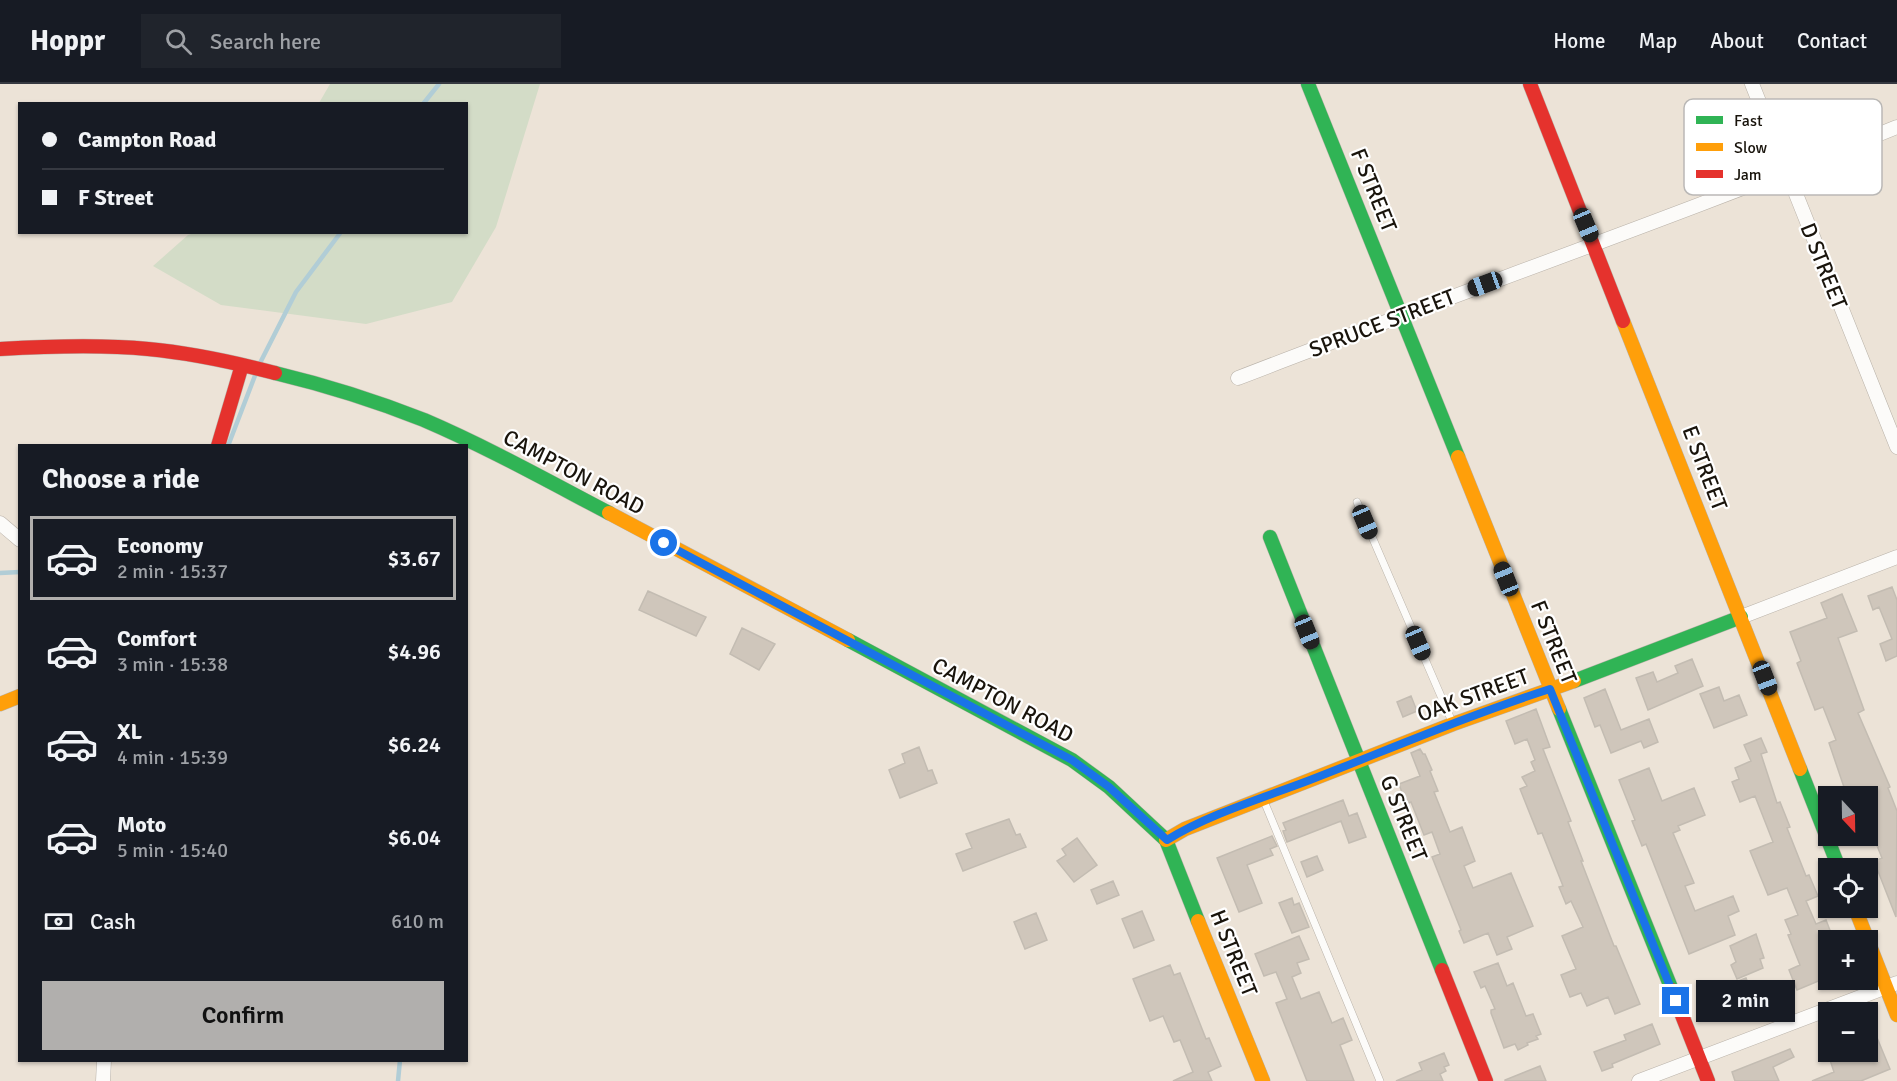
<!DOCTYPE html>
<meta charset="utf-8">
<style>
body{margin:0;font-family:Signika,sans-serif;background:#20242c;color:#f1f3f6;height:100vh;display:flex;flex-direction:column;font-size:22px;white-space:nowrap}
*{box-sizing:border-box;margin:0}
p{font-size:20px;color:#9ea1a6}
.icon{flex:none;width:33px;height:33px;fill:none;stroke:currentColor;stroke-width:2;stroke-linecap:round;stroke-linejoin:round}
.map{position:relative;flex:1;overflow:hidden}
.sheet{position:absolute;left:18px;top:360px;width:450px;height:618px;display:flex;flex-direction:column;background:#171b24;border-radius:0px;box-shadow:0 2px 4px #0004}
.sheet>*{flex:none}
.banner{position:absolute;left:18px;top:18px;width:450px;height:132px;border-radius:0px;box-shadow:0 2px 4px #0004;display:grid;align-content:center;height:132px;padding:0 24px;background:#171b24}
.needle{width:39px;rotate:158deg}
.controls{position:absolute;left:1818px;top:702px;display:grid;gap:12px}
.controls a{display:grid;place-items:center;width:60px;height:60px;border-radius:0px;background:#171b24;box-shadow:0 2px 4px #0004;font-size:30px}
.end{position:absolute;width:27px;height:27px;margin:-14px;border:8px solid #1a73e8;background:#fff;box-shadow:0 0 0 3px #fff}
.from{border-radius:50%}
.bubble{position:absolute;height:42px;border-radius:0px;background:#171b24;box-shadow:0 2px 4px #0004;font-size:20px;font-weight:600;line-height:42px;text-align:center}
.car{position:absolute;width:18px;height:36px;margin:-18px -9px;border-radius:8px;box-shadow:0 0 4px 2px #0007;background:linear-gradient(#222 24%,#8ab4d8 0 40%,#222 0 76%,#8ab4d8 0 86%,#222 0)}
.banner b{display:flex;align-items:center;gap:21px;height:57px;font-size:22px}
.banner b+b{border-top:2px solid #363941}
.banner i{width:15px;height:15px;background:#f1f3f6}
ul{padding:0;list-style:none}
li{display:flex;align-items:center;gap:18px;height:84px;margin:0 12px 9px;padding:0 12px;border:3px solid transparent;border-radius:0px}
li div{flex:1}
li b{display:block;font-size:22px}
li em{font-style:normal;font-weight:600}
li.current{border-color:#b1afad}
li>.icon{width:54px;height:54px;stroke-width:1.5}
h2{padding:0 24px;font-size:27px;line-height:72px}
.pay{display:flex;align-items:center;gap:15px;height:66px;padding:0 24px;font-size:22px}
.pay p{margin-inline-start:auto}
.button{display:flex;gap:12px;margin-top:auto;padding:12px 24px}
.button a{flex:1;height:69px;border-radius:0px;background:#b1afad;color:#111;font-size:24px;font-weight:600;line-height:69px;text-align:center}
header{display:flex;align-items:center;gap:36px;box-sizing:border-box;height:84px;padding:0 30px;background:#171b24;border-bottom:2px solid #363941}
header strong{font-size:28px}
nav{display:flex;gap:33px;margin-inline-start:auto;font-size:21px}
.search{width:420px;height:54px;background:#20242c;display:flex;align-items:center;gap:15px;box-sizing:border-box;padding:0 21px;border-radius:0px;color:#9ea1a6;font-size:22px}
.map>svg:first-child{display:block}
.green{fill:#d3dcc7}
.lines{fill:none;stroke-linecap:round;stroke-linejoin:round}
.stream{stroke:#b1cdd6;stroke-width:4.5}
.building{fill:#cfc6bb;stroke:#c3bcb2;stroke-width:1.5}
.lane-casing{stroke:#b9b2a9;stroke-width:8}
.street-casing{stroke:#b9b2a9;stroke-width:15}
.fast-casing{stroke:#b9b2a9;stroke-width:15}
.slow-casing{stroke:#b9b2a9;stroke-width:15}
.jam-casing{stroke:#b9b2a9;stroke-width:15}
.lane{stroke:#fcfbf9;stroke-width:7}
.street{stroke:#fcfbf9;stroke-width:14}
.fast{stroke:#30b455;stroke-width:14}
.slow{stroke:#ff9f0a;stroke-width:14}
.jam{stroke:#e5322d;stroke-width:14}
.route{stroke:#1a73e8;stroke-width:8}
.labels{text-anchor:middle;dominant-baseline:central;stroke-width:4.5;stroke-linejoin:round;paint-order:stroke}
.street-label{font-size:22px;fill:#19140c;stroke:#fff}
.key{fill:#fff;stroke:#bab8b6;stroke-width:1.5}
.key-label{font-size:16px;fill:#19140c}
</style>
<header>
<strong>Hoppr</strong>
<div class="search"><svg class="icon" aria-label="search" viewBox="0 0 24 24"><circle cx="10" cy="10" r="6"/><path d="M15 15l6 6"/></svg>Search here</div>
<nav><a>Home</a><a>Map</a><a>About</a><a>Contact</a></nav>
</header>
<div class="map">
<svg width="1897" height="997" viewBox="0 0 1897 997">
<rect width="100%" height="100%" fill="#ece3d7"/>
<!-- green -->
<path class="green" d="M330,0H540L496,143L452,218L366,240L221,221L153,182L188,151L194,149L466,148V20L319,19Z"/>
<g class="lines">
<!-- stream -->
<path class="stream" d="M423,20L439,0
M259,281L296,208L341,148
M228,362L256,289
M0,489L20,488
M398,997L400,976"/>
</g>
<!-- building -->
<path class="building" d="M1892,503L1897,516V572L1886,577L1880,560L1892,555L1879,523L1873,526L1868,512Z
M648,507L706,533L696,552L639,526Z
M1842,510L1857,547L1838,554L1864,626L1858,629L1890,703L1888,704L1897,727L1896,833L1874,777L1882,774L1873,752L1868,754V712H1847L1829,659L1836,656L1823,623L1815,626L1797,579L1801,577L1790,548L1827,534L1821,519Z
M742,544L775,560L759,586L730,570Z
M1692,575L1703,602L1648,626L1636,594L1653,588L1657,598L1678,589L1675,582Z
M1719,603L1724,617L1739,611L1747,631L1714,644L1700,610Z
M1605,605L1621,646L1649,635L1658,658L1644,664L1641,657L1611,669L1600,641L1595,643L1584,614Z
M1411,612L1417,627L1403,633L1397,618Z
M1536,625L1550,663L1543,665L1571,737L1568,738L1583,777H1581L1614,862H1616L1640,920L1615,930L1608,913L1587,922L1581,909L1570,913L1561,891L1576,885L1562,852L1583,843L1571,817L1566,820L1559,803L1563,802L1542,749L1538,750L1520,705L1527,702L1522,693L1535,687L1531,678L1535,676L1527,655L1515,660L1506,637Z
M1761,654L1767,668L1761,670L1777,719L1780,718L1790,743L1787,744L1806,792L1809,791L1818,812L1806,817L1816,840L1826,836L1833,854L1828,856V893L1797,906L1789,886L1800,881L1788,851L1791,850L1785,836L1798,831L1787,804L1768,811L1750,767L1773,758L1755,712L1740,718L1732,698L1739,695L1735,684L1751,677L1744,661Z
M919,663L928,687L932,686L937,699L900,714L889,686L905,679L902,670Z
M1420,665L1423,670H1425L1432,686L1430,687L1438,707L1434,708L1450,748L1462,743L1475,777L1464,782L1473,804L1511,789L1533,842L1507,853L1512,865L1497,871L1488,849L1464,859L1459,847L1461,846L1432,773L1440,770L1432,748L1424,751L1411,718L1406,720L1399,700L1420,692L1411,669Z
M1649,684L1662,717L1694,704L1705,731L1678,742L1680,746L1673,749L1694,799L1685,802L1695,827L1733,812L1739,827L1728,832L1735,851L1689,870L1646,760L1642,762L1632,737L1635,736L1619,696Z
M1343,716L1349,732L1357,729L1366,753L1349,759L1341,737L1287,758L1283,747L1286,746L1283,739Z
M1009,735L1016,751L1020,750L1026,763L963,787L956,770L972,764L966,750Z
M1272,752L1277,762L1270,765L1273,771L1247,781L1262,819L1239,828L1217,774Z
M1077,754L1097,781L1074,798L1057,777L1066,771L1062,765Z
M1317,772L1323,786L1307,793L1301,778Z
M1113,797L1119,811L1097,820L1091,806Z
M1292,814L1294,821L1299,819L1309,843L1292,849L1279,819Z
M1142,827L1154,856L1134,864L1122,835Z
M1036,829L1047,856L1025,865L1014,838Z
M1756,850L1764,874L1760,875L1763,884L1737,895L1731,881L1736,878L1730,862Z
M1299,852L1309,875L1297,879L1301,889L1292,893L1301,915L1319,908L1332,939L1343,934L1352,956L1340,961L1354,997H1307L1276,919L1287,915L1276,888L1264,892L1255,870Z
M1498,879L1507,902L1513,899L1526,932L1533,930L1541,950L1536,952L1538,955L1527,959L1528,961L1518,966L1515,960L1504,964L1491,929V926L1495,925L1485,902L1481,904L1474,888Z
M1170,881L1174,891L1180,889L1206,955L1209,954L1221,982L1208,988L1212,997H1173L1193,988L1180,956L1174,958L1163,932L1150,937L1133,895Z
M1746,894L1755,917L1776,908L1781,920L1757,930L1753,922L1732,930L1731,925L1718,930L1711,913L1724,907L1723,903Z
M1868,932L1890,985L1861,997H1812L1834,988L1829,973L1843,968H1868Z
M1652,940L1660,960L1612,980L1613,983L1602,987L1594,968L1626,956L1624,951Z
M1790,965L1794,973L1773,983L1779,997H1735L1732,988Z
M1444,969L1449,981L1444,983L1446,987L1440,990L1443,997H1396L1422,986L1419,979Z
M1540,982L1546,997H1505V996Z"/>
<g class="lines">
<!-- lane casing -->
<g class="lane-casing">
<path id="lane" d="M1357,418L1453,640
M1264,717L1380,997"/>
</g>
<!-- street casing -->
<g class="street-casing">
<path id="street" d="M1752,0L1897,363
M1238,294C1457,209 1679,132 1897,43
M0,439L20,456
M1741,533L1897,473
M103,997L104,976
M1639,997L1897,899"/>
</g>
<!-- fast casing -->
<g class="fast-casing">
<path id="fast" d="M1308,0L1458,373
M275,289C325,301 376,317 424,336C487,363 548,397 609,429
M1270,453L1442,886
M848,556L1072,676L1109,703L1166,756L1198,837
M1574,597L1741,533
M1559,625L1672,906
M1800,685L1839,784"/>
</g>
<!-- slow casing -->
<g class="slow-casing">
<path id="slow" d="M1623,237L1800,685
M1458,373L1559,625
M609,429L848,556
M0,620L20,612
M1166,756L1185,745L1453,640L1574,597
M1855,824L1897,931
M1198,837L1263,997"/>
</g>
<!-- jam casing -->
<g class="jam-casing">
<path id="jam" d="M1530,0L1623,237
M0,265C49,262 99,260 148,265C191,269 233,278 275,289
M218,362L242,281
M1442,886L1486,997
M1672,906L1708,997"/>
</g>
<!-- lane -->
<use href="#lane" class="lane"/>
<!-- street -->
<use href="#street" class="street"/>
<!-- fast -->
<use href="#fast" class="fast"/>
<!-- slow -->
<use href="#slow" class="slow"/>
<!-- jam -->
<use href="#jam" class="jam"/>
</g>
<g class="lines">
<!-- route -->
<path class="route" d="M664,459L1072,676L1109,703L1167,756C1209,730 1263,714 1310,696C1390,665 1469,631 1550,605L1676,917"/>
</g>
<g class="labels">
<!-- street labels -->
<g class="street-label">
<text transform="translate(1374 106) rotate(68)">F STREET</text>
<text transform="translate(1824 182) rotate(68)">D STREET</text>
<text transform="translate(1382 239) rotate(-21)">SPRUCE STREET</text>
<text transform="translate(1705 384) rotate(69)">E STREET</text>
<text transform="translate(574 388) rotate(28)">CAMPTON ROAD</text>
<text transform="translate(1554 558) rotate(68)">F STREET</text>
<text transform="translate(1473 611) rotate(-20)">OAK STREET</text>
<text transform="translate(1003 616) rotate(28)">CAMPTON ROAD</text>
<text transform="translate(1404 734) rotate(68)">G STREET</text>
<text transform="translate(1234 869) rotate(68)">H STREET</text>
</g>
</g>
<!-- legend -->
<rect x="1684" y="15" width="198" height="96" rx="9" class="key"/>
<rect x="1696" y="32" width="27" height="8" fill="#30b455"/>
<rect x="1696" y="59" width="27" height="8" fill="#ff9f0a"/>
<rect x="1696" y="86" width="27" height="8" fill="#e5322d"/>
<g class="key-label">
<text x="1734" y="42">Fast</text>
<text x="1734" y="69">Slow</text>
<text x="1734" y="96">Jam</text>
</g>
</svg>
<div class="controls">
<a><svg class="needle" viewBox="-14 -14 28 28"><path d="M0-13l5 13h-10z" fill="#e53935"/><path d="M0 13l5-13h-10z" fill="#9ea1a6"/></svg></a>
<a><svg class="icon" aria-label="locate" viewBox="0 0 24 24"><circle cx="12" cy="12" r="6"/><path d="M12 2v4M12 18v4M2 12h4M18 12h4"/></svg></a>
<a>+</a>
<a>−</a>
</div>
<i class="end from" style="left:664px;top:459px"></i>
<i class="end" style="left:1676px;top:917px"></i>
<div class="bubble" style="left:1696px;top:896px;width:99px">2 min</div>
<i class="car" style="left:1586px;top:141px;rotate:157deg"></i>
<i class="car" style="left:1485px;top:200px;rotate:250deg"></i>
<i class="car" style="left:1365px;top:438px;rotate:157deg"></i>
<i class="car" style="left:1506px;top:495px;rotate:338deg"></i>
<i class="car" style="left:1307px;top:548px;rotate:158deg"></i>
<i class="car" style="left:1418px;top:559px;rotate:157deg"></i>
<i class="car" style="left:1765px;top:594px;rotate:159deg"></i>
<div class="banner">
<b><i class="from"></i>Campton Road</b>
<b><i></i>F Street</b>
</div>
<section class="sheet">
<h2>Choose a ride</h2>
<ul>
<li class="current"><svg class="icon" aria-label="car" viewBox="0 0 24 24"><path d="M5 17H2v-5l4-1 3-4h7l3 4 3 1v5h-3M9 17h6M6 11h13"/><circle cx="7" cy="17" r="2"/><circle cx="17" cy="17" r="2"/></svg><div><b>Economy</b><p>2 min · 15:37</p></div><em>$3.67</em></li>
<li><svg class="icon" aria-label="car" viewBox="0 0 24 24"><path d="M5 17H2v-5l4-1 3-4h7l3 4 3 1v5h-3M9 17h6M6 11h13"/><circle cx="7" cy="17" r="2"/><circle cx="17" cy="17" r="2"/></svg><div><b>Comfort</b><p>3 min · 15:38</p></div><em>$4.96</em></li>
<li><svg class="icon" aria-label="car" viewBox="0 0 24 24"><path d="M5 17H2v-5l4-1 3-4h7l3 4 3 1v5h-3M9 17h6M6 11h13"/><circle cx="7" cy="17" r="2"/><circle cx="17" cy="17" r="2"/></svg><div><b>XL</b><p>4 min · 15:39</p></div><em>$6.24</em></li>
<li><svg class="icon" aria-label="car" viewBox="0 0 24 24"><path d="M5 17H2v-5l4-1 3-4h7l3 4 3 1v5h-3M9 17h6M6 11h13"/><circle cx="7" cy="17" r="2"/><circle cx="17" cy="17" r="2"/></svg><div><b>Moto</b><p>5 min · 15:40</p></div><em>$6.04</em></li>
</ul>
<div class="pay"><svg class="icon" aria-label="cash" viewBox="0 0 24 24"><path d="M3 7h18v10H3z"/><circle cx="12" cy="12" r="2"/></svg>Cash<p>610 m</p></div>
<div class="button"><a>Confirm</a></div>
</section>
</div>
